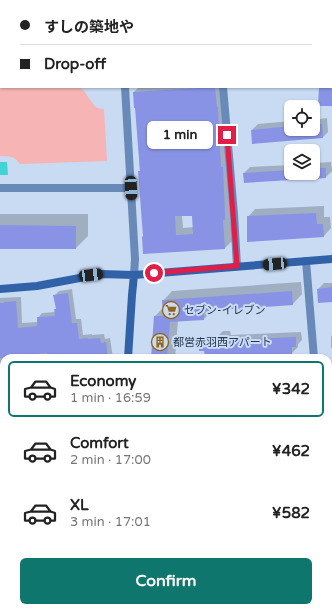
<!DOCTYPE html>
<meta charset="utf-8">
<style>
body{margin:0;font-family:"Varela Round","Noto Sans JP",sans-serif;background:#f6f6f6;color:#222;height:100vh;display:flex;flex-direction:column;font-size:15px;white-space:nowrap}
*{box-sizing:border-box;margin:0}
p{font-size:13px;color:#767676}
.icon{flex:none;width:22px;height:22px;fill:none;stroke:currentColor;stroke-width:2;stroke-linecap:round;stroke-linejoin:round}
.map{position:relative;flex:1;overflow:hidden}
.drawer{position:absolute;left:0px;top:354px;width:332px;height:258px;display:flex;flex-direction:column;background:#fff;border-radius:12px 12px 0 0;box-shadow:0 1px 3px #0004}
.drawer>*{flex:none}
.hud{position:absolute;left:0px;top:0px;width:332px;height:88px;box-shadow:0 1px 3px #0004;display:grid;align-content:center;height:88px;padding:0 20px;background:#fff}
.buttons{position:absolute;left:284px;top:100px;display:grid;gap:8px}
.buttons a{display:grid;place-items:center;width:36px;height:36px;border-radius:6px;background:#fff;box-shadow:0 1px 3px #0004;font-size:20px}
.end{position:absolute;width:18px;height:18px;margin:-9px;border:5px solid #e11d48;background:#fff;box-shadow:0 0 0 2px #fff}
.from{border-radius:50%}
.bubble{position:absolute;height:28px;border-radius:6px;background:#fff;box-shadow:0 1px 3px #0004;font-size:13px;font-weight:700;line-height:28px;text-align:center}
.car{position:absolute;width:12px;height:24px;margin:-12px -6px;border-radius:5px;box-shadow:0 0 3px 1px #0007;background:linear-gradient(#222 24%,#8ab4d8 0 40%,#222 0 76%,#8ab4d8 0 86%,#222 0)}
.hud b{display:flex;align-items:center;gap:14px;height:38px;font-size:15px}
.hud b+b{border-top:1px solid #e0e0e0}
.hud i{width:10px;height:10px;background:#222}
ul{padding:7px 0 0;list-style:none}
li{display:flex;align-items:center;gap:12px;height:56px;margin:0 8px 6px;padding:0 12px;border:2px solid transparent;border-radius:6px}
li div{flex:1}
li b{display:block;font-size:15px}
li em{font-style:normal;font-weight:700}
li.selected{border-color:#0f766e}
li>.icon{width:36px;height:36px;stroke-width:1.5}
.cta{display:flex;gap:8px;margin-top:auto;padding:8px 20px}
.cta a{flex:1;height:46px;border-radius:6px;background:#0f766e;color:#fff;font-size:16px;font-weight:700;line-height:46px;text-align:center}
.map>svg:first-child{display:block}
.green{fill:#f6b4b5}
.water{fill:#41d3d6}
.shadow{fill:#0003;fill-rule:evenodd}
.building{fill:#8993e5;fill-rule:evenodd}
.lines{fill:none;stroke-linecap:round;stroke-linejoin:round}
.minor{stroke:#698ab9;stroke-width:8}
.tertiary{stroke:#698ab9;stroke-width:8}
.secondary{stroke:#3162a7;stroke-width:8}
.route{stroke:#e11d48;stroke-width:5}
.labels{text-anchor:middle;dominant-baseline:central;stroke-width:4;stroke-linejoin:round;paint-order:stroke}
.poi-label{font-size:11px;fill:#263750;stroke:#c9daf3;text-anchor:start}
</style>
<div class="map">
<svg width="332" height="612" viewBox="0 0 332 612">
<rect width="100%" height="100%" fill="#c9daf3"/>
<!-- green -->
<path class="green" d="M0,0H218L201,1H1V13H0Z
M0,84H1V87H80C87,93 90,102 97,108L104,109L107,161L20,164C13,155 10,157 0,156Z
M0,437H4V491H0Z
M332,555V612H239L246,608H328V557Z
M4,590V608H48L54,612H0V591Z"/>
<!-- water -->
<path class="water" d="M0,162H7L8,175H0Z"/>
<!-- shadow -->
<path class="shadow" d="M328,0H332V26L331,25V1H327Z
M0,46H1V69H0Z
M139,87H222L232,241L225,248L144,236L136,107L134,92ZM182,215H193L194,227L183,228Z
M327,118L328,132L323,137L253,143L252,130L258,124L291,121V129H313V120Z
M331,162L332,171L326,177L245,182L244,173L250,167L291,165V173H313V163Z
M324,206V217H330L331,228L324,236L248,217L255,209Z
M0,214H88V236L76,248H0Z
M301,282L302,294L293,304L213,310L204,319L178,320L175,358H152L155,316L163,308V301L172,291Z
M324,283H332V301L318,289Z
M72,289L76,319H81L83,335L92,334V335L104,334L105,339L110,338L113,358H4V395L1,396L2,407L0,408L2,421L0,424V298L21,297L22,323L38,322V318L42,313L55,312V310L57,308L54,296L59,291Z
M223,331H230L231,335L301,332L302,340L298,344V347L292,353L200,350V342L206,336H218Z
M332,335V348H331V337Z
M331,380H332V404H328V383Z
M0,491H4V515H0Z
M0,531L4,532V577H0Z
M328,535L332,541V547L328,551Z
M194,608H235L229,612H188Z"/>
<!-- building -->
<path class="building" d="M215,87L217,107H218L221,167H223L225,214V220H223L225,249L143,254L142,237L143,236L138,171H140L135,108H134L133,92ZM175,216H192L193,234L176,235Z
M319,87H332V106H318Z
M313,124H322L323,138L252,144L251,130L291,126V129H313Z
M313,168H326V178L313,179Z
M291,170V180L244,183L243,173Z
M316,213L317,224H323L324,237L247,242V216Z
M0,225L76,226V249H0Z
M332,287V302L318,303L317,289Z
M292,291L293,305L204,311V320L170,322L167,358H151L154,316H163L162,300Z
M68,293L72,323H77L79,339L87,338L88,339L100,338L101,343L106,342L108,358H48L47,353L27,355V358H0V303H4V302L16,301L18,328L37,326V317L55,316L54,309H56L53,295Z
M216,336H225V340L296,337V347H292V354L205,356L204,351H199V342L216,341Z"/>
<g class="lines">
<!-- minor -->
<path class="minor" d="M272,1V0
M0,18H1
M331,65H332
M125,87L135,259L134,275
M223,87L234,214L237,266
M0,188H131
M306,261L314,358
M328,509L330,514
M0,585L4,584
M57,608L64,612H66
M160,612L167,608"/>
<!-- tertiary -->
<path class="tertiary" d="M0,526H4"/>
<!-- secondary -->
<path class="secondary" d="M0,289L37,286L101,274L134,275L332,259
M128,358L132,295L134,275
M110,612V608"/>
</g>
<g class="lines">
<!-- route -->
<path class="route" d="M154,273L237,266L227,135"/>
</g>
<!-- icons -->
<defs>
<g id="supermarket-ring" transform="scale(0.9)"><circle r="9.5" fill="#c9daf3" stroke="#936713" stroke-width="1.5"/><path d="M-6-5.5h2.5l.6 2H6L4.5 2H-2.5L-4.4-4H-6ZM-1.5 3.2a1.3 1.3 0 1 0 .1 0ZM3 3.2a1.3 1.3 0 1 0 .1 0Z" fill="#936713"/></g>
<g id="building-ring" transform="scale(0.9)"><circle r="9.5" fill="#c9daf3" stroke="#936713" stroke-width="1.5"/><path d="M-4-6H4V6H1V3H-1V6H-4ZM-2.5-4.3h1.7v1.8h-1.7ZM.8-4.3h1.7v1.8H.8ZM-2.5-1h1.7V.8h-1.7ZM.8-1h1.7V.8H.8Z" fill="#936713"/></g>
</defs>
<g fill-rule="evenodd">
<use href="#supermarket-ring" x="171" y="310"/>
<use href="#building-ring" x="160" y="342"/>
</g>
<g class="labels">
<!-- poi labels -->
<g class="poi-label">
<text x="184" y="310">セブン-イレブン</text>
<text x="173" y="342">都営赤羽西アパート</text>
</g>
</g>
</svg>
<div class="buttons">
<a><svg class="icon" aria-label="locate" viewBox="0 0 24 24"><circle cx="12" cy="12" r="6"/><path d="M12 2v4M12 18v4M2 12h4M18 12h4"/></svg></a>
<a><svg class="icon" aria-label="layers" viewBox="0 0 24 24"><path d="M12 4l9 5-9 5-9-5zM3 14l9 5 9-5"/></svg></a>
</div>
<i class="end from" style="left:154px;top:273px"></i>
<i class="end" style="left:227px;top:135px"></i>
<div class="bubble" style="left:147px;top:121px;width:66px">1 min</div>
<i class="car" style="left:131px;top:188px;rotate:177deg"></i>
<i class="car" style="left:275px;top:264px;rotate:265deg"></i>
<i class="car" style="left:91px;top:275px;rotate:83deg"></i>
<div class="hud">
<b><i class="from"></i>すしの築地や</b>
<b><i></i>Drop-off</b>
</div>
<section class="drawer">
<ul>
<li class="selected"><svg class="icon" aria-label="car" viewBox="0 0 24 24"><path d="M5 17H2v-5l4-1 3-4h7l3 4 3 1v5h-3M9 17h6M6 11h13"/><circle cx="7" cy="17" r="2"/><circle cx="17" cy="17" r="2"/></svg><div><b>Economy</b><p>1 min · 16:59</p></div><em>¥342</em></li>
<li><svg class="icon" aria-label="car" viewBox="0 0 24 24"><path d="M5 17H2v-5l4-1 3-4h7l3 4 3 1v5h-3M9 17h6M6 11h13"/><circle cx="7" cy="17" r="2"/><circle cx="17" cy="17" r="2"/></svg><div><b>Comfort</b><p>2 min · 17:00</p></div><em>¥462</em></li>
<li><svg class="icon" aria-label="car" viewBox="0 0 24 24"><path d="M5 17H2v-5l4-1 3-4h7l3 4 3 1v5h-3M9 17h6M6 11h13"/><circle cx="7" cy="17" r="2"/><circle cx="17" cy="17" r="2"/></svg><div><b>XL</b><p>3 min · 17:01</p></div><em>¥582</em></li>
</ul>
<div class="cta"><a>Confirm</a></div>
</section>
</div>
